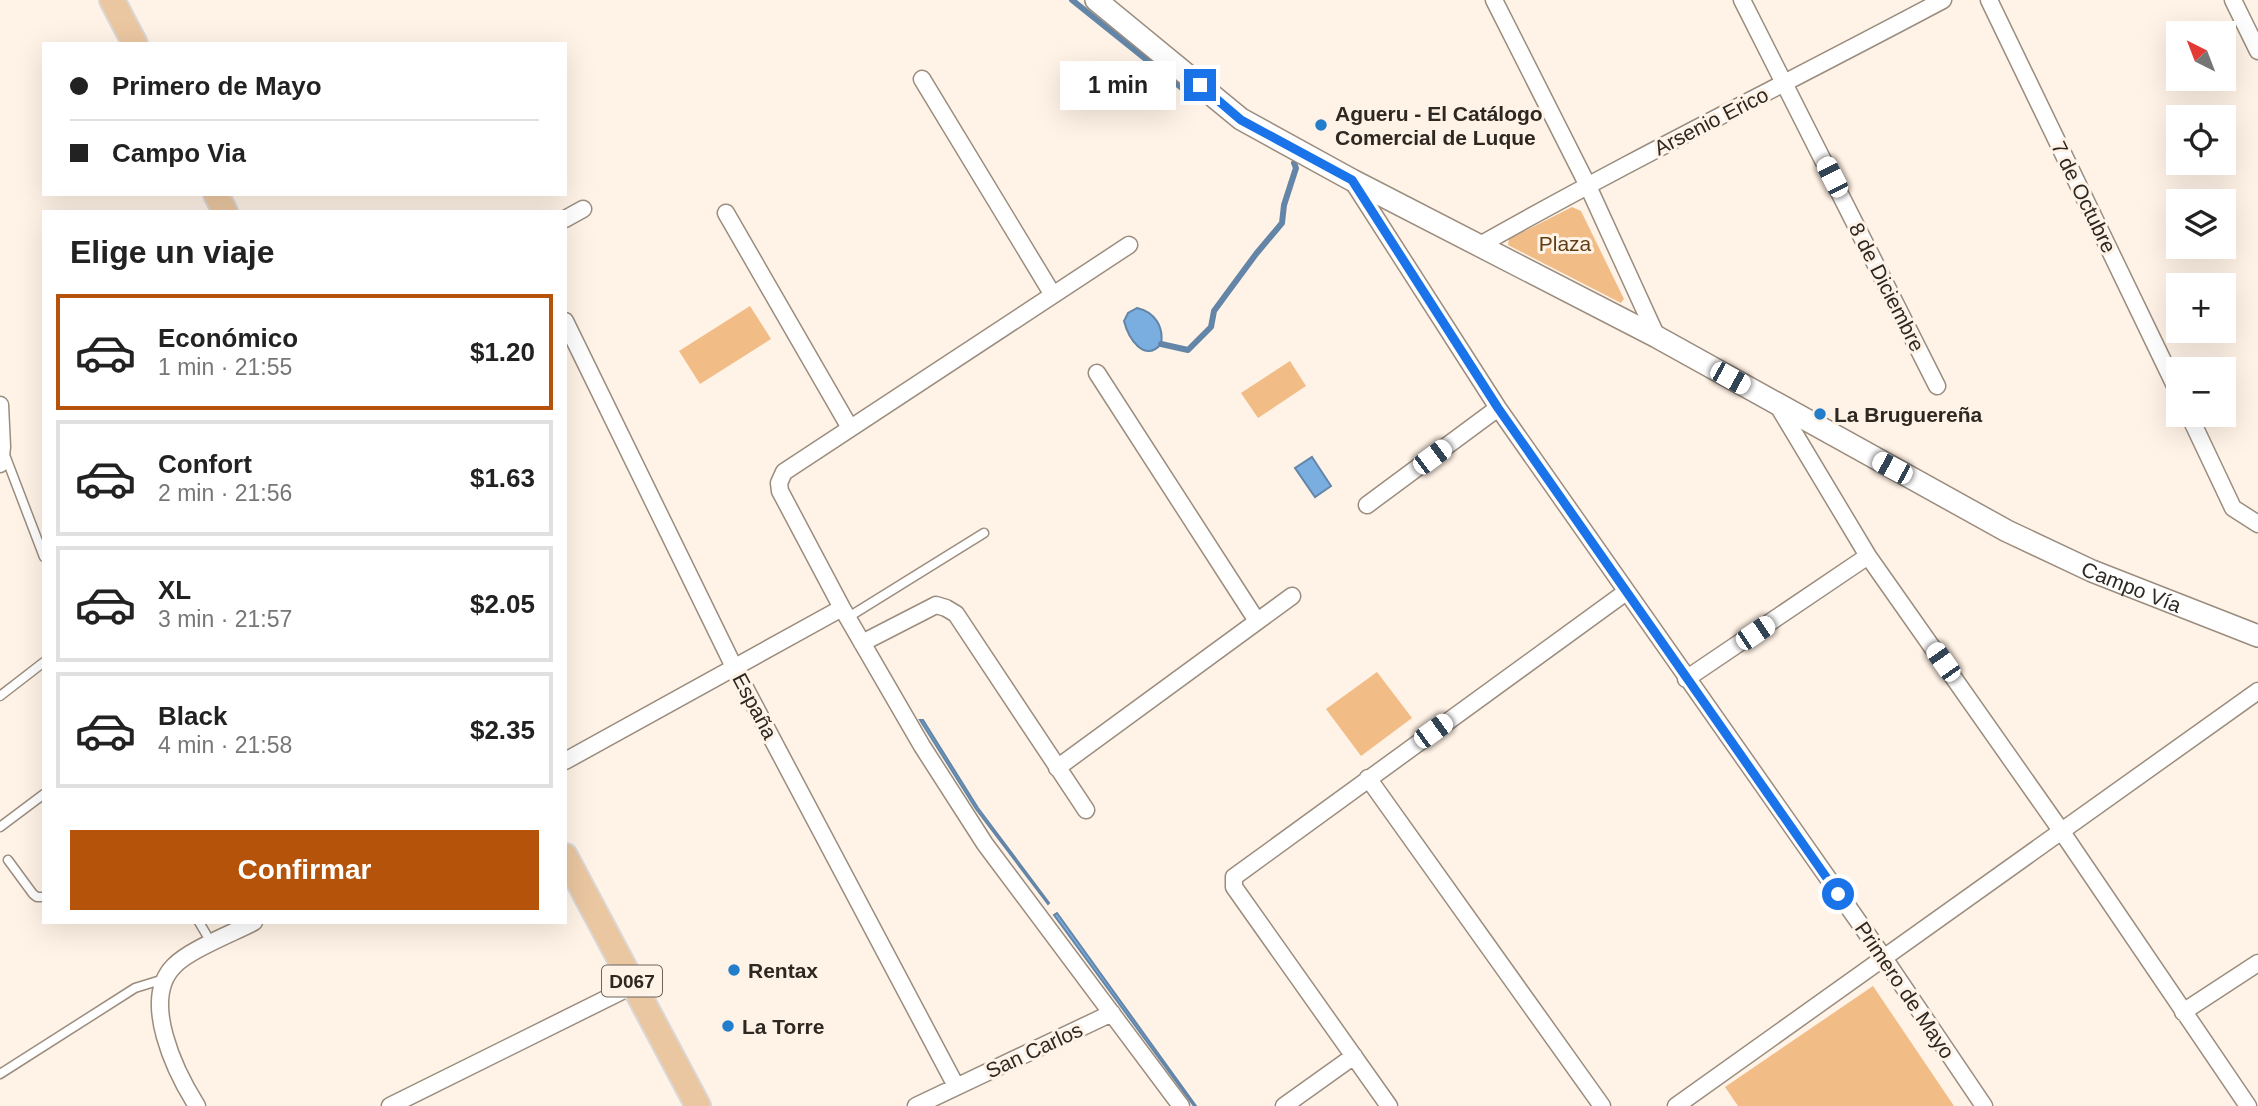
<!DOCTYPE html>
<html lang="es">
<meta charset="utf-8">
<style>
body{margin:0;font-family:Arial,sans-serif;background:#f6f6f6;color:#222;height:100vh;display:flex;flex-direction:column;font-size:26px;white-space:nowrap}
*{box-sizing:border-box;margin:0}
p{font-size:23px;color:#767676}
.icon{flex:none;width:38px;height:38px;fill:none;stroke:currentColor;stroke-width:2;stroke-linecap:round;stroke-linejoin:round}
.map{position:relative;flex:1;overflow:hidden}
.drawer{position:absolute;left:42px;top:210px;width:525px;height:714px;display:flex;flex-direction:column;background:#fff;border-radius:0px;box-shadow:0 7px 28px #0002}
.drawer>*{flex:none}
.hud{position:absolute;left:42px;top:42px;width:525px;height:154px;border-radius:0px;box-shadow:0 7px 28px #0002;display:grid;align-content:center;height:154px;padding:0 28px;background:#fff}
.needle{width:46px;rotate:318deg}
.tools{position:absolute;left:2166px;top:21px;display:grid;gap:14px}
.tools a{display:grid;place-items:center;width:70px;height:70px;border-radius:0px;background:#fff;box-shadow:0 7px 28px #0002;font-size:35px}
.end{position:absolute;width:32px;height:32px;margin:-16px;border:9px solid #1a73e8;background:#fff;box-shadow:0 0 0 4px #fff}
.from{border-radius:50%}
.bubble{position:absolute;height:49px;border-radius:0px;background:#fff;box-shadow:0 7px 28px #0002;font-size:23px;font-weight:700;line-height:49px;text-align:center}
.car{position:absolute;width:21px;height:42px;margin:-21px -10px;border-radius:9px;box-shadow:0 0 5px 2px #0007;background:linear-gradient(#fff 24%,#345 0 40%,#fff 0 76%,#345 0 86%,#fff 0)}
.hud b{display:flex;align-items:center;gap:24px;height:66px;font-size:26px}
.hud b+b{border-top:2px solid #e0e0e0}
.hud i{width:18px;height:18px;background:#222}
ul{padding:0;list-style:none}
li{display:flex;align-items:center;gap:21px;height:116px;margin:0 14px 10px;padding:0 14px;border:4px solid #e0e0e0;border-radius:0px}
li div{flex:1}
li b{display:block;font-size:26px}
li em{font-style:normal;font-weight:700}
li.active{border-color:#b45309}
li>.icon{width:63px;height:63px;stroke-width:1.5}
h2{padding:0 28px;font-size:32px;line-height:84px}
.cta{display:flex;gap:14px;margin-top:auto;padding:14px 28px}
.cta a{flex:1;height:80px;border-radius:0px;background:#b45309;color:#fff;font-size:28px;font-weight:700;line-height:80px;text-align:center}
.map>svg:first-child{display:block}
.green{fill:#f1bc85}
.water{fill:#7aaee1;stroke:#6386a8;stroke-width:2}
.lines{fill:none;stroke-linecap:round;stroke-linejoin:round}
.stream{stroke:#6386a8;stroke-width:6}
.lane-casing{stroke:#9b8d7e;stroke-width:11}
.street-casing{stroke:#9b8d7e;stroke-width:19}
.secondary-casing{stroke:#9b8d7e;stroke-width:24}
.primary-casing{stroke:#d9d8d7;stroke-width:28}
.lane{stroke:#fff;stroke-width:8}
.street{stroke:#fff;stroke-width:16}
.secondary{stroke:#fff;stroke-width:21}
.primary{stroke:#ebc7a1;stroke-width:24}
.route{stroke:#1a73e8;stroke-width:9}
.poi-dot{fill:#227dca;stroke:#fff2e6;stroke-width:2.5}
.labels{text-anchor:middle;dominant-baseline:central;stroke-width:6;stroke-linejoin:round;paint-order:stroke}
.shield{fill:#fff2e6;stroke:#6d655d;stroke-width:2}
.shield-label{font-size:19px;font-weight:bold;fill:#2e2822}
.poi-label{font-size:21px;font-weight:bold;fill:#2e2822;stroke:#fff2e6;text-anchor:start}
.street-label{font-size:21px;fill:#2e2822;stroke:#fff2e6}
.park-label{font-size:21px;fill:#613e14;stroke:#fff2e6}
</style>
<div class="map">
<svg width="2258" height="1106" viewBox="0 0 2258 1106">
<rect width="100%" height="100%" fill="#fff2e6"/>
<!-- green -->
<path class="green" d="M1572,207L1581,211L1624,299L1621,303L1508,245L1509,239Z
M750,306L771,339L700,384L679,351Z
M1290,361L1306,386L1258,418L1241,393Z
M1377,672L1412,718L1361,756L1326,709Z
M1873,986L1954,1106H1738L1725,1087Z"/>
<!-- water -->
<path class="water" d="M1137,308C1155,312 1164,327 1161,344C1144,364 1128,337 1124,321L1128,313Z
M1312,457L1331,486L1315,497L1295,468Z
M920,720H923L978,808L1049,903L1048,904L976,809Z
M1057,913L1196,1106H1194L1054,915Z"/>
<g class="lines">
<!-- stream -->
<path class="stream" d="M1072,0L1183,89
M1161,344L1188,350L1211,327L1214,311L1225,296L1256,254L1282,223L1284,205L1296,168L1294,163"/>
<!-- lane casing -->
<g class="lane-casing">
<path id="lane" d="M5,455L44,557
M847,618L984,533
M0,696L44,662
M0,827L44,794
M8,860L33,894L37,897H44
M199,922L212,944
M0,1074L135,988L164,979"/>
</g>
<!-- street casing -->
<g class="street-casing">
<path id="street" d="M1494,0L1587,184L1657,337
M1742,0L1937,386
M1989,0L2179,394
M2233,0L2258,51
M922,79L1053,295
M1353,182L1498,408L1884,958L1984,1106
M726,213L850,428
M565,219L583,209
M1129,245L784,472L779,483L780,491L842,608L922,746L985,844L1181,1106
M1480,245C1632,159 1789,82 1943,0
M565,321L734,667L956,1086
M1097,373L1257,621
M0,405L2,447L0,464
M1778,406L1868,556L2062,832L2248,1106
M2189,415L2233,508L2258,524
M1367,505L1498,408
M862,643L936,605L946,608L956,614L1086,810
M1686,679L1868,556
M565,761L842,608
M1057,768L1292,596
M1368,778L1602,1106
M2183,1012L2258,963
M197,1106C176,1073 140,1000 174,966C189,950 233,933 254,922
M390,1106L634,985
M916,1106L1112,1013
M1284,1106L1354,1056
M1389,1106L1234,887V877L1626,592
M1676,1106L2258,691"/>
</g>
<!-- secondary casing -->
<g class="secondary-casing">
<g id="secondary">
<path id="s1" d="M1096,0L1241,119L1352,180L1657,337L2007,531L2092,571L2258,636"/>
</g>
</g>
<!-- primary casing -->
<g class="primary-casing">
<path id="primary" d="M112,0L135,44
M216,194L225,212
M565,856L698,1106"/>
</g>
<!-- lane -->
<use href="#lane" class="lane"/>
<!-- street -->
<use href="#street" class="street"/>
<!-- secondary -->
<use href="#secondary" class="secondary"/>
<!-- primary -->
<use href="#primary" class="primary"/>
</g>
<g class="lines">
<!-- route -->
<path class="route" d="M1200,85L1241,120L1352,180L1498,408L1838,894"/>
</g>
<!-- markers -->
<g class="poi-dot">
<circle cx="1321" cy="125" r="7"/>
<circle cx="1820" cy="414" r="7"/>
<circle cx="734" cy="970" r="7"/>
<circle cx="728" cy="1026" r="7"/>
</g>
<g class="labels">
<!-- shield labels -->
<rect class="shield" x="602" y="965.5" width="60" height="31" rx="5"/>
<g class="shield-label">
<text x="632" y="981">D067</text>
</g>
<!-- poi labels -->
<g class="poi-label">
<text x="1335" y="113">Agueru - El Catálogo<tspan x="1335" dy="24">Comercial de Luque</tspan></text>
<text x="1834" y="414">La Bruguereña</text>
<text x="748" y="970">Rentax</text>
<text x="742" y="1026">La Torre</text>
</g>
<!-- street labels -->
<g class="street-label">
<text transform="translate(1711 121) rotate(-27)">Arsenio Erico</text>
<text transform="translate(2084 197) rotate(64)">7 de Octubre</text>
<text transform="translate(1887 287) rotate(63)">8 de Diciembre</text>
<text stroke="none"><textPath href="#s1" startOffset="1194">Campo Vía</textPath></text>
<text transform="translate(755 706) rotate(62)">España</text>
<text transform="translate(1905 990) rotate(56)">Primero de Mayo</text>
<text transform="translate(1034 1050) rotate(-25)">San Carlos</text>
</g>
<!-- park labels -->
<g class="park-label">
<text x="1565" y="243">Plaza</text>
</g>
</g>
</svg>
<div class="tools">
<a><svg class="needle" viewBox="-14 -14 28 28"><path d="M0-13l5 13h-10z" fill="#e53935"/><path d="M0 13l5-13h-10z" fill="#767676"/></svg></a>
<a><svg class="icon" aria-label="locate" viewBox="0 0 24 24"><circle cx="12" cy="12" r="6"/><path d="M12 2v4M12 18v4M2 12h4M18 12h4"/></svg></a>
<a><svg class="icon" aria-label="layers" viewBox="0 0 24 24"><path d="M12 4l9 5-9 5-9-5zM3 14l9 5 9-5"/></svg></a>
<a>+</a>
<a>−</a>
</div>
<i class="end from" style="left:1838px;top:894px"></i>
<i class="end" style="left:1200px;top:85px"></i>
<div class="bubble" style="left:1060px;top:61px;width:116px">1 min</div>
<i class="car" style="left:1832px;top:177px;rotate:333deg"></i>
<i class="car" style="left:1730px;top:378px;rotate:119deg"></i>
<i class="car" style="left:1432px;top:457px;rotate:53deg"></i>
<i class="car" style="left:1892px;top:468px;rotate:298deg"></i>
<i class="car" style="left:1755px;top:633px;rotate:56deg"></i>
<i class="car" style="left:1943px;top:662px;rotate:325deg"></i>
<i class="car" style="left:1433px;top:731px;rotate:54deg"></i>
<div class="hud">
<b><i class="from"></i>Primero de Mayo</b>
<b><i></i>Campo Via</b>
</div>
<section class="drawer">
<h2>Elige un viaje</h2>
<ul>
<li class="active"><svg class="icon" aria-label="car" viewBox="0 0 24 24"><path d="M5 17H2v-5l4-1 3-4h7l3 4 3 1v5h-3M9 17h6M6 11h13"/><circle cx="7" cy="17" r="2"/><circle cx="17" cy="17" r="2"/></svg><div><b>Económico</b><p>1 min · 21:55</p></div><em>$1.20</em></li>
<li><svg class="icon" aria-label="car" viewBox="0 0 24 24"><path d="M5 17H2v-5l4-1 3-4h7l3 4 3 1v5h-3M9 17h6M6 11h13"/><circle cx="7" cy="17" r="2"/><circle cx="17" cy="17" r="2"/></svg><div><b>Confort</b><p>2 min · 21:56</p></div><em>$1.63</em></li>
<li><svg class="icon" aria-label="car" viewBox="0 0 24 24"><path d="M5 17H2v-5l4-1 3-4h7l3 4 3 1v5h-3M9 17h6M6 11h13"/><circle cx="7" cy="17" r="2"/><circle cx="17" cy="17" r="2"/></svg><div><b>XL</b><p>3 min · 21:57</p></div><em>$2.05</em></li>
<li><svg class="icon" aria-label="car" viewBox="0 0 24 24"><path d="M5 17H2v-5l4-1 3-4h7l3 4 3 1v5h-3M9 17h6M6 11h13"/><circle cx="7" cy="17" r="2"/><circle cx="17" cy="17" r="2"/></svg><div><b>Black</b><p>4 min · 21:58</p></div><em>$2.35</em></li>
</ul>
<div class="cta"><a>Confirmar</a></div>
</section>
</div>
